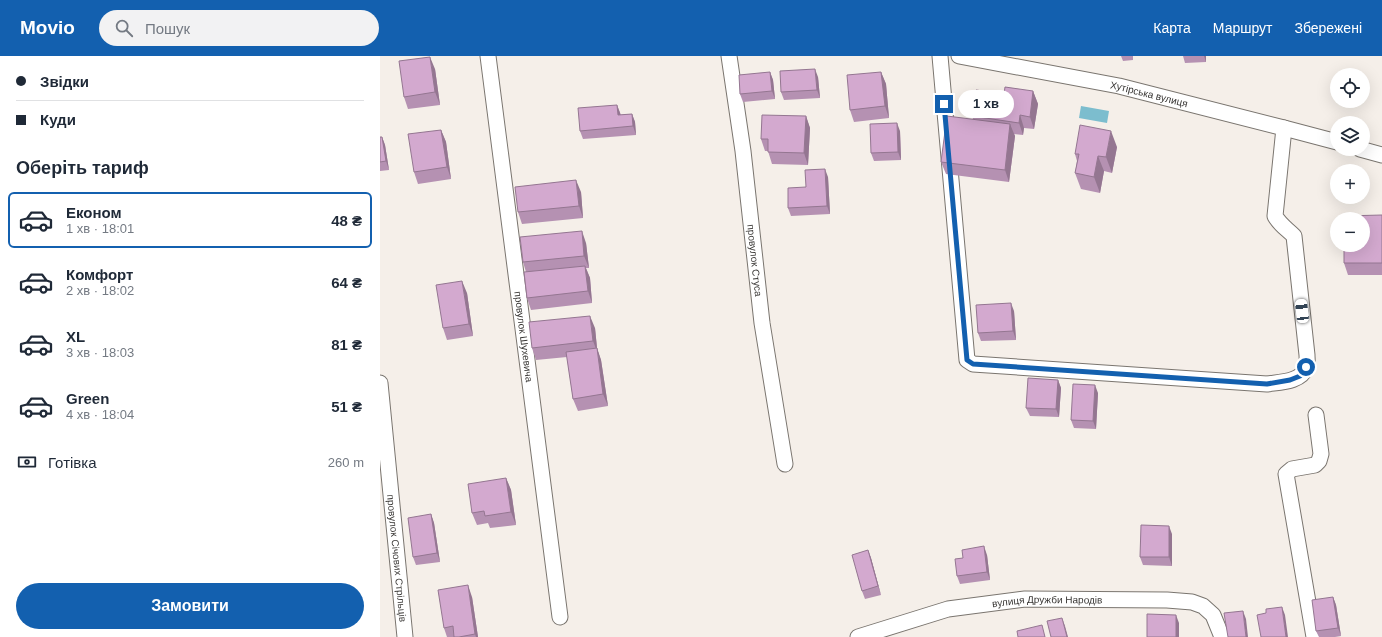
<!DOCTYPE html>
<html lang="uk">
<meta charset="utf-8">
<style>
body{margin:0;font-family:Helvetica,sans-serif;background:#f2f2f3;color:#1f2937;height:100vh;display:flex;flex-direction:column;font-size:15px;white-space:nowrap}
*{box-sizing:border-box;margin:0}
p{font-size:13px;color:#747a83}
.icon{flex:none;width:22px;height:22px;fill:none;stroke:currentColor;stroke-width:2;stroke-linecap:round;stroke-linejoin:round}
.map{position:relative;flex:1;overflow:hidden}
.drawer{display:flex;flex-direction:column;background:#fff;width:380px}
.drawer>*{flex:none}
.guide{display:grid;align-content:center;height:88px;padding:0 16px;background:#fff}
.fabs{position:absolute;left:950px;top:12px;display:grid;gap:8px}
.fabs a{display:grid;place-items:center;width:40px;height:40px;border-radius:50%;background:#fff;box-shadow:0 4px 16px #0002;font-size:20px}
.end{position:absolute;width:18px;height:18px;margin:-9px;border:5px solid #1360af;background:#fff;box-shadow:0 0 0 2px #fff}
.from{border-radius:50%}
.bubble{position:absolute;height:28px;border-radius:14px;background:#fff;box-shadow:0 4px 16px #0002;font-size:13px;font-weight:700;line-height:28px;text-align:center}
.car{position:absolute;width:12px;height:24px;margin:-12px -6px;border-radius:5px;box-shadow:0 0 3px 1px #0007;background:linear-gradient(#fff 24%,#345 0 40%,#fff 0 76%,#345 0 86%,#fff 0)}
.guide b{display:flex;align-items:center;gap:14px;height:38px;font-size:15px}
.guide b+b{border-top:1px solid #e0e1e3}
.guide i{width:10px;height:10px;background:#1f2937}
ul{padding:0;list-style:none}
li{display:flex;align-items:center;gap:12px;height:56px;margin:0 8px 6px;padding:0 8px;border:2px solid transparent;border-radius:6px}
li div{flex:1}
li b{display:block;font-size:15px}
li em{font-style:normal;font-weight:700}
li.active{border-color:#1360af}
li>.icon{width:36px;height:36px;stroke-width:1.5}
h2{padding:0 16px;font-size:18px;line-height:48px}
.pay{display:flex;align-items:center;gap:10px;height:44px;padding:0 16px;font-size:15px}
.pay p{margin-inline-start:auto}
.button{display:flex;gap:8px;margin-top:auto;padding:8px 16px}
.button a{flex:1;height:46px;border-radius:24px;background:#1360af;color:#fff;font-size:16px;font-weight:700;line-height:46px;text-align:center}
header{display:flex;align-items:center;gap:24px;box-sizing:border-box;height:56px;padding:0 20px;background:#1360af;color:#fff}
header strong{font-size:19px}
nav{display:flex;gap:22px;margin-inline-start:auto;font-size:14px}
.search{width:280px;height:36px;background:#f2f2f3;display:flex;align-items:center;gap:10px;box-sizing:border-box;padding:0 14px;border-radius:22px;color:#747a83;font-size:15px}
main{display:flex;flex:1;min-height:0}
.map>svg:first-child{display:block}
.water{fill:#7cbdce}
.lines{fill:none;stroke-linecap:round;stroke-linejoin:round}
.minor-casing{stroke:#7a756f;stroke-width:17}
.minor{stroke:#fff;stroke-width:15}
.wall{fill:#b591b2}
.shaded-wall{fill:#947691}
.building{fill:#d3a9cf;stroke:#947691}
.route{stroke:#1360af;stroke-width:5}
.labels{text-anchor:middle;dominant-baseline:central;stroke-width:3.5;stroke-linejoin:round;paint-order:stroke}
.street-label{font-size:10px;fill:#383634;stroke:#fff}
</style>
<header>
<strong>Movio</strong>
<div class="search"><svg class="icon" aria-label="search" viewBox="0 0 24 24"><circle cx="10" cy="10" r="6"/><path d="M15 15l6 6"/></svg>Пошук</div>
<nav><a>Карта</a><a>Маршрут</a><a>Збережені</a></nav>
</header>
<main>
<section class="drawer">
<div class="guide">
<b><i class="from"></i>Звідки</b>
<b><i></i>Куди</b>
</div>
<h2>Оберіть тариф</h2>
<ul>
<li class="active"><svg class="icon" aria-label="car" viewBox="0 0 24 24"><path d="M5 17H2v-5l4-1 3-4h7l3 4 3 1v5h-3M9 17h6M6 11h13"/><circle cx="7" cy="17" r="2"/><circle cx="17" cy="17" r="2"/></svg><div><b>Економ</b><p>1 хв · 18:01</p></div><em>48 ₴</em></li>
<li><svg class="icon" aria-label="car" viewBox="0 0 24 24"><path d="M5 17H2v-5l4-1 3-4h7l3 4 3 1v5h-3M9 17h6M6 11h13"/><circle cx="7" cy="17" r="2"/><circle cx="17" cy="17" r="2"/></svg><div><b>Комфорт</b><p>2 хв · 18:02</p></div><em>64 ₴</em></li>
<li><svg class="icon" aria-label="car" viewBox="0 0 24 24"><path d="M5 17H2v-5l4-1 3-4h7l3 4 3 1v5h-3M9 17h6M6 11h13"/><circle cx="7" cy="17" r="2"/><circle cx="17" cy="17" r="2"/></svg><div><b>XL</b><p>3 хв · 18:03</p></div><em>81 ₴</em></li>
<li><svg class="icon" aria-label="car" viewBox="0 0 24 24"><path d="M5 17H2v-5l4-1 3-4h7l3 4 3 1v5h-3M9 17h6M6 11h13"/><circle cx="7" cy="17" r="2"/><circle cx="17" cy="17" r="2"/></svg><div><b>Green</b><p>4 хв · 18:04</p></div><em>51 ₴</em></li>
</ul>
<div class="pay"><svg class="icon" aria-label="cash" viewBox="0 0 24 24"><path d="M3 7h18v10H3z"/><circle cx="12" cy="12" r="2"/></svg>Готівка<p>260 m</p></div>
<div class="button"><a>Замовити</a></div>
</section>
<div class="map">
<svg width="1002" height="581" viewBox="0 0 1002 581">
<rect width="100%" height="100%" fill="#f5efe9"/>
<!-- water -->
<path class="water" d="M701,50L729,55L727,67L699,62Z"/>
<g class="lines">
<!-- minor casing -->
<g class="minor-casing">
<g id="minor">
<path id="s1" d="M108,0L180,561"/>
<path id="s2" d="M349,0L363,95L382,267L405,408"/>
<path d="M560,0L587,304L593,308L887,328C900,326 921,326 926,312C928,308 927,303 927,299L914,180C907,173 900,169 895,160L904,72"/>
<path id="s3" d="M579,0L739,30L904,72L957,86"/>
<path d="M980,93L1002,99"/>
<path id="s4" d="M0,327L25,581"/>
<path id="s5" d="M478,581L568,553L645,543L787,544L812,546L823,550L833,559L842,581"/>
<path d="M934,581L906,418L912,413L935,409L939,405L941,398L936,359"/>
</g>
</g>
<!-- minor -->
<use href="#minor" class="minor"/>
</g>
<!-- wall -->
<path class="wall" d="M741,0H753V4L743,5Z
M803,0H826V6L805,7Z
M55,13L60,49L28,53L24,41Z
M390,16L393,24L395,43L363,46L360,38Z
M501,16L506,28L509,62L474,66L470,54Z
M438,21L440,42L404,44L401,36Z
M653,35L658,48L654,73L644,72L643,79L634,78L635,80L629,126L566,118L561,106L593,63L592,60L624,38Z
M237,49L241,59L252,58L255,66L256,79L203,83L200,75Z
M426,60L430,72L428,109L392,108L388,95H385L381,83Z
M61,74L66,86L71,123L38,128L34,116Z
M520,75L521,104L494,105L491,97Z
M0,81H2L5,89L9,114L0,115Z
M737,91L732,117L724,115L720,137L701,133L695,117L697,105L695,98Z
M448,121L450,158L411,160L408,152L426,131Z
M201,136L203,162L142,168L138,156Z
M1002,159V219H968L964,207Z
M206,187L209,212H206L210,222L212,247L151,254L147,242L146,216L143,206Z
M87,237L93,280L67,284L63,272Z
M634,255L636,284L601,285L598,277Z
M215,272L217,292L221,304L228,350L198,355L193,343L187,301L156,304L152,292Z
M678,324L681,332L679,361L650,360L646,352Z
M718,337L716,373L694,372L691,364Z
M126,422L131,434L136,469L110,472L108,467L97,469L92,457Z
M51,458L54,467L60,506L36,509L33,501Z
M792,478V510L763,509L760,501Z
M488,494L491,502L501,539L485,543L482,535Z
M607,499L610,524L580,528L577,520Z
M92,541L98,581H67L64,572Z
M953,541L956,549L961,580L955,581H939L936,575Z"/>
<!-- shaded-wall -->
<path class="shaded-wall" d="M824,0H826V6Z
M50,1L55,13L60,49L55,36Z
M435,13L438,21L440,42L437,34Z
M390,16L393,24L395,43L392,35Z
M501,16L506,28L509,62L505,50Z
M653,35L658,48L654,73L650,61Z
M237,49L240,57L241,67L238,59Z
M252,58L255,66L256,79L253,70Z
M640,59L644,72L643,79L639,67Z
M426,60L430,72L428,109L424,97Z
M517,67L520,75L521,104L518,96Z
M630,68L635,80L629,126L625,114Z
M61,74L66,86L71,123L67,111Z
M731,75L737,91L732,117L726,101Z
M2,81L5,89L9,114L6,105Z
M718,100L724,115L720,137L714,121Z
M445,113L448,121L450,158L447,150Z
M196,124L201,136L203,162L199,150Z
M202,175L206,187L209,212L204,200Z
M205,210L210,222L212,247L208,235Z
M82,225L87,237L93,280L89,268Z
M631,247L634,255L636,284L633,275Z
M210,260L215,272L217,292L221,304L228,350L223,338L218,298L213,285Z
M678,324L681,332L679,361L676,353Z
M715,329L718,337L716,373L713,365Z
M126,422L131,434L136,469L131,456Z
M51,458L54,467L60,506L57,497Z
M789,470L792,478V510L789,501Z
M604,490L607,499L610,524L607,516Z
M488,494L491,502L501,539L498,530Z
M88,529L92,541L98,581H96L95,578Z
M953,541L956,549L961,580L958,572Z
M902,551L905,559L908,581H906Z
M863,555L866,563L868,581H866Z
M796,559L799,567V581H796Z
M682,562L685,570L688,581H687Z"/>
<!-- building -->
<path class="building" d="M50,1L55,36L24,41L19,5Z
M435,13L437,34L401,36L400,15Z
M390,16L392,35L360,38L359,19Z
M501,16L505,50L470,54L467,19Z
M625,31L653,35L650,61L640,59L639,67L592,60L596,34L624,38Z
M237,49L238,59L252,58L253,70L200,75L198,52Z
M382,59L426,60L424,97L388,96V83H381Z
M567,60L630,68L625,114L561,106Z
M517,67L518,96L491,97L490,68Z
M700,69L731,75L726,101L718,100L714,121L695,117L699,98H695Z
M61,74L67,111L34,116L28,78Z
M0,81H2L6,105L0,106Z
M445,113L447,150L408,152V132L426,131L425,114Z
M196,124L199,150L138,156L135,131Z
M1002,159V207H964V189H983V163H963V160Z
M202,175L204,200L143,206L140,181Z
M205,210L208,235L147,242L144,216Z
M82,225L89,268L63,272L56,229Z
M631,247L633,275L598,277L596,249Z
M210,260L213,285L152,292L149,266Z
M217,292L223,338L193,343L186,296Z
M648,322L678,324L676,353L646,352Z
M693,328L715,329L713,365L691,364Z
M126,422L131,456L105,460L104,455L92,457L88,428Z
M51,458L57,497L33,501L28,462Z
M761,469L789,470V501H760Z
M604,490L607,516L577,520L575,503L583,502L582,494Z
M488,494L498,530L482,535L472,499Z
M88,529L95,578L79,581H74L73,570L64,572L58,534Z
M953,541L958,572L936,575L932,544Z
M902,551L906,581H881L877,559L886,557V553Z
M863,555L866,581H848L844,557Z
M767,558L796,559V581H767Z
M682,562L687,581H671L667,565Z
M662,569L665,581H638L637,575Z"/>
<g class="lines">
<!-- route -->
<path class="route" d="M564,48L587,304L593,308L887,328L910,324L920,320L926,311"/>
</g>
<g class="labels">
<!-- street labels -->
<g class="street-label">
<text stroke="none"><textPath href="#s3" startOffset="194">Хутірська вулиця</textPath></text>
<text stroke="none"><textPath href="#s2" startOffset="206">провулок Стуса</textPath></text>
<text stroke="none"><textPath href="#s1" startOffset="283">провулок Шухевича</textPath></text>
<text stroke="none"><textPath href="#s4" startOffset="176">провулок Січових Стрільців</textPath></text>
<text stroke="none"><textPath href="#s5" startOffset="194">вулиця Дружби Народів</textPath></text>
</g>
</g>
</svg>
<div class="fabs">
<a><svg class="icon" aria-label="locate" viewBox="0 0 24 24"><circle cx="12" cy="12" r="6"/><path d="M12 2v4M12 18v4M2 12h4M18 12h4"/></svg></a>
<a><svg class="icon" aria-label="layers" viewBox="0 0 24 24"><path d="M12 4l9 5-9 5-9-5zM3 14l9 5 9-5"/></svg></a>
<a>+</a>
<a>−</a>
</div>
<i class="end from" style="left:926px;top:311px"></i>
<i class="end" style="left:564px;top:48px"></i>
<div class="bubble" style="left:578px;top:34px;width:56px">1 хв</div>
<i class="car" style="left:922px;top:255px;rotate:353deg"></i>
</div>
</main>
